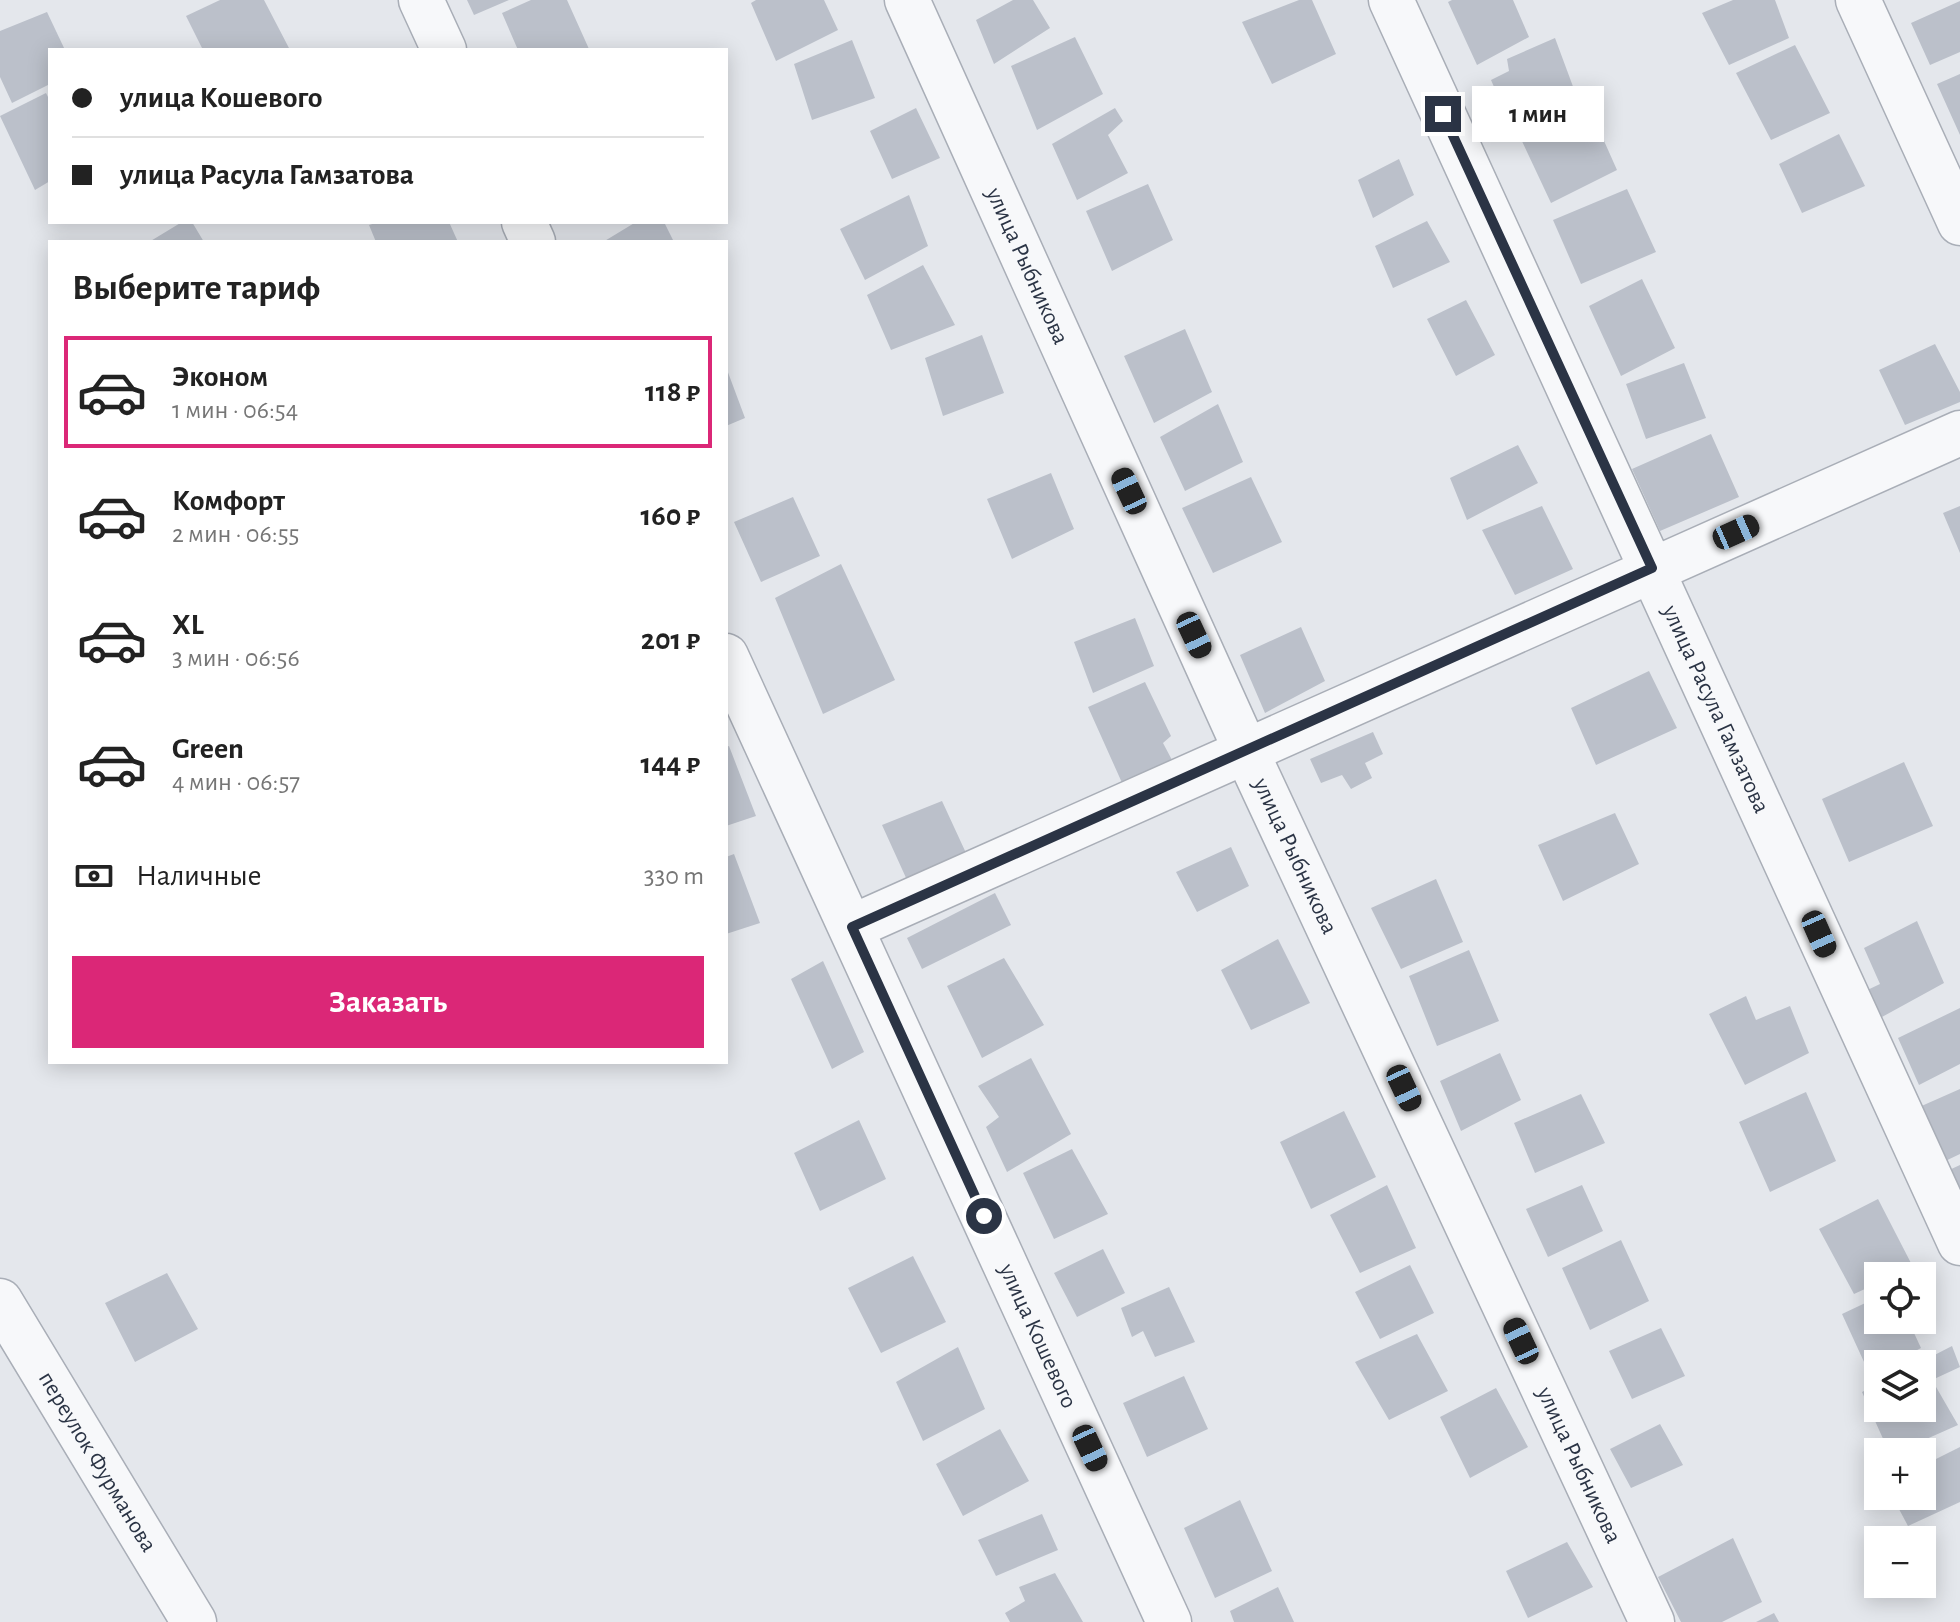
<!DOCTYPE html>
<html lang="ru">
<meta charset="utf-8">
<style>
body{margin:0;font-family:"Alegreya Sans",sans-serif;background:#f2f2f2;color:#222;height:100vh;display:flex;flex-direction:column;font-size:30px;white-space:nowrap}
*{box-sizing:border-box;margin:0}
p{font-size:26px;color:#767676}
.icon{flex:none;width:44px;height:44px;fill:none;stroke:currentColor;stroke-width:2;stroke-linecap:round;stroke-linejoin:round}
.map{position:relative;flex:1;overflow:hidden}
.sheet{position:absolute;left:48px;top:240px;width:680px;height:824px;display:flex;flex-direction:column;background:#fff;border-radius:0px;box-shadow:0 4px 20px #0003}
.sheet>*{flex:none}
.hud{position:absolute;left:48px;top:48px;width:680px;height:176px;border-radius:0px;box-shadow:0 4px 20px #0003;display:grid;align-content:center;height:176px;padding:0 24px;background:#fff}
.tools{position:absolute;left:1864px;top:1262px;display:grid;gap:16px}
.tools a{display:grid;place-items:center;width:72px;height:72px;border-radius:0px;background:#fff;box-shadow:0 4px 20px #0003;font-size:40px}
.end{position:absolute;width:36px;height:36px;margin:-18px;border:10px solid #2b3445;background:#fff;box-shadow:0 0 0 4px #fff}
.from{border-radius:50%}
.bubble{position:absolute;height:56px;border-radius:0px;background:#fff;box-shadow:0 4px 20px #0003;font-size:26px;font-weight:700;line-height:56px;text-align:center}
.car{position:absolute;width:24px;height:48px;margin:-24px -12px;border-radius:10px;box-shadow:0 0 6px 2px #0007;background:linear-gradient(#222 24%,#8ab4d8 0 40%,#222 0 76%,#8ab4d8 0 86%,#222 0)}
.hud b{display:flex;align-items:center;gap:28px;height:76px;font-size:30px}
.hud b+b{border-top:2px solid #e0e0e0}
.hud i{width:20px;height:20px;background:#222}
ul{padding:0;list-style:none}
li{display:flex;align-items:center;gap:24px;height:112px;margin:0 16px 12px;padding:0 8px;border:4px solid transparent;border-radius:0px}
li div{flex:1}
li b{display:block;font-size:30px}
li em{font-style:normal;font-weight:700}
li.active{border-color:#db2777}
li>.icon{width:72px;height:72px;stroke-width:1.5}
h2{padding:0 24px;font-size:36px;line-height:96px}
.pay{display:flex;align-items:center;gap:20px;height:88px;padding:0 24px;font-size:30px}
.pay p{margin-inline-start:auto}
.cta{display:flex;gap:16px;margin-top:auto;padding:16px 24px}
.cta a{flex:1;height:92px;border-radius:0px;background:#db2777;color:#fff;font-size:32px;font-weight:700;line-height:92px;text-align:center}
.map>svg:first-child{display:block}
.building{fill:#bbc0ca}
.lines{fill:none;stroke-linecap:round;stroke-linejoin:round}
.minor-casing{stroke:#a9aeb7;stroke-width:47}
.minor{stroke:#f7f8fa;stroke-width:44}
.route{stroke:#2b3445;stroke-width:10}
.labels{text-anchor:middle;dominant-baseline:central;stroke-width:6;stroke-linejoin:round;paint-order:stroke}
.street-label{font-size:24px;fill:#2b3445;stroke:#f4f6f9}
</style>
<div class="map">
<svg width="1960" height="1622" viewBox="0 0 1960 1622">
<rect width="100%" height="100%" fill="#e4e7ec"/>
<!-- building -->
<path class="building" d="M220,0H264L290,50H203L186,16Z
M467,0H509L474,15Z
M531,0H567L589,49L518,50L502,13Z
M756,0H824L838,30L776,61L751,3Z
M1013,0H1033L1050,28L994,64L976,20Z
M1299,0H1312L1336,54L1272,84L1242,22Z
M1452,0H1513L1529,37L1477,65L1448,2Z
M1733,0H1775L1789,38L1729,65L1702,13Z
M1960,1V52L1930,65L1911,23Z
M47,12L65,50H50V84L12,103L0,77V31Z
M1075,37L1103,94L1037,130L1011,66Z
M1555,38L1578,100L1512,128L1491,80L1509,71L1507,59Z
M852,40L875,98L812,120L794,64Z
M1795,45L1830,113L1771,140L1736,73Z
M1960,74V135L1937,84Z
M46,93L50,101V181L35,190L0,116Z
M1588,105L1617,170L1551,203L1520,137Z
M916,108L940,158L892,179L870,131Z
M1115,108L1123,121L1108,135L1128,173L1077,200L1052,144Z
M1839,134L1865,186L1802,213L1779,164Z
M1399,159L1414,195L1373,218L1358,180Z
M1148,184L1173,240L1112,271L1086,211Z
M1627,189L1656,252L1581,284L1553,220Z
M909,195L928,246L865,280L840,229Z
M1427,221L1450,262L1393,288L1375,246Z
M182,222H192L204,242H149Z
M379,222H449L458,242H376L369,225Z
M636,222H664L674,242H603Z
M923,265L955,325L891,350L867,295Z
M1642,279L1675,348L1621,376L1589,306Z
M1466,300L1495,355L1456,376L1427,319Z
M1185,329L1212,392L1154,423L1124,356Z
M982,335L1004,393L943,416L925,358Z
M1935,344L1960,392V402L1905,425L1879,370Z
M1684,363L1706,418L1646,439L1626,384Z
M726,367L745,418L726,426Z
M1218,404L1243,462L1185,491L1160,437Z
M1711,434L1739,497L1660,531L1632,469Z
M1518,445L1538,483L1467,520L1450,478Z
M1051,473L1074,529L1012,559L987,499Z
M1251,477L1282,542L1213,573L1182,508Z
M793,497L820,556L761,582L734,522Z
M1542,506L1573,569L1515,595L1482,530Z
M1960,506V553L1943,513Z
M841,564L895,680L823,714L775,598Z
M1135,618L1154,666L1093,693L1074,642Z
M1301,627L1325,681L1265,713L1240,655Z
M1649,671L1677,728L1596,765L1571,708Z
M1145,682L1171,736L1163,743L1172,760L1123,785L1088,707Z
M1373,732L1383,754L1365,763L1372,778L1351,789L1342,775L1321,783L1310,759Z
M729,746L756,816L726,826V747Z
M1904,762L1933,826L1849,862L1822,799Z
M942,801L966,853L907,880L882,825Z
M1615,813L1639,864L1563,901L1538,845Z
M1231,847L1249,886L1197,912L1176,872Z
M734,854L760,923L726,934V857Z
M1436,879L1463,942L1401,969L1371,908Z
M995,893L1011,925L922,969L907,938Z
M1917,921L1944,983L1871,1023L1859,994L1880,984L1864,948Z
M1278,939L1310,1003L1251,1030L1221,970Z
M1469,950L1499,1021L1437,1046L1409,976Z
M1004,958L1044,1025L982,1058L947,986Z
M823,961L864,1052L832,1069L791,979Z
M1746,996L1756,1020L1790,1006L1809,1053L1745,1085L1709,1014Z
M1960,1008V1064L1919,1085L1898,1038Z
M1500,1053L1521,1100L1461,1131L1440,1081Z
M1031,1058L1071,1134L1007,1172L986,1127L999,1117L978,1086Z
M1960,1089V1154L1939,1164L1917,1108Z
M1806,1092L1836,1161L1770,1192L1739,1122Z
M1581,1094L1605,1143L1535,1173L1514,1123Z
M1344,1111L1376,1177L1311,1209L1280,1142Z
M859,1120L886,1179L820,1211L794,1153Z
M1072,1149L1108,1214L1054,1239L1023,1173Z
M1960,1165V1195L1947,1171Z
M1387,1185L1416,1248L1360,1273L1330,1215Z
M1582,1185L1603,1231L1548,1257L1526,1209Z
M1878,1199L1913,1267L1893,1276H1878V1283L1854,1294L1819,1229Z
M1621,1240L1649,1301L1590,1330L1562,1268Z
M1103,1249L1125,1293L1077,1317L1054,1273Z
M913,1256L946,1322L881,1353L848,1288Z
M1410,1265L1434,1313L1380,1339L1355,1292Z
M167,1273L198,1329L135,1362L105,1303Z
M1169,1287L1195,1342L1155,1357L1143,1331L1132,1337L1121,1308Z
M1878,1297V1320H1908L1921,1348L1891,1364H1878V1371L1870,1375L1842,1314Z
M1661,1328L1685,1376L1632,1399L1609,1351Z
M1417,1334L1448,1391L1389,1420L1355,1362Z
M1952,1346L1960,1367L1932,1380L1958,1425L1897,1452H1889L1862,1392L1878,1384V1408H1922V1364H1917Z
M958,1347L985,1409L923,1441L896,1382Z
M1184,1376L1208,1429L1147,1457L1123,1403Z
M1496,1388L1528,1447L1470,1478L1440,1417Z
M1660,1424L1683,1465L1631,1488L1610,1449Z
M1000,1429L1029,1481L963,1516L936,1464Z
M1960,1447V1502L1908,1526L1892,1496H1922V1466Z
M1240,1500L1272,1571L1215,1598L1184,1528Z
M1042,1514L1058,1550L996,1576L978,1540Z
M1733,1538L1762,1602L1722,1622H1681L1658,1577Z
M1567,1542L1593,1587L1528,1618L1506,1571Z
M1055,1573L1083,1622H1010L1005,1613L1025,1601L1019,1587Z
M1278,1587L1294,1622H1234L1230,1611Z
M1774,1613L1779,1622H1756Z"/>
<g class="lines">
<!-- minor casing -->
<g class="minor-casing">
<g id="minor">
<path d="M421,0L444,50"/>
<path id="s1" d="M907,0L1246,751L1652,1622"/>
<path id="s2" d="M1391,0L1960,1243"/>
<path d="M1858,0L1960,223"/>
<path d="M524,222L533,242"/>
<path id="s3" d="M726,656L1169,1622"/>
<path d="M852,927L1960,433"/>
<path id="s4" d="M0,1301L194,1622"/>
</g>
</g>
<!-- minor -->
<use href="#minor" class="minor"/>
</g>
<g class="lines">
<!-- route -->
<path class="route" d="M984,1216L852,927L1652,568L1443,114"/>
</g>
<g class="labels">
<!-- street labels -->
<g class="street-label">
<text stroke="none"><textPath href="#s1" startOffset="292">улица Рыбникова</textPath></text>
<text stroke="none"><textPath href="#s2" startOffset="780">улица Расула Гамзатова</textPath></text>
<text stroke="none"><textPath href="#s1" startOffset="940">улица Рыбникова</textPath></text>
<text stroke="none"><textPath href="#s3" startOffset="748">улица Кошевого</textPath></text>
<text stroke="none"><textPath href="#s4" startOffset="188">переулок Фурманова</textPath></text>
<text stroke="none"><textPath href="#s1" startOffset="1612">улица Рыбникова</textPath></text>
</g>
</g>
</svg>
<div class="tools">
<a><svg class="icon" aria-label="locate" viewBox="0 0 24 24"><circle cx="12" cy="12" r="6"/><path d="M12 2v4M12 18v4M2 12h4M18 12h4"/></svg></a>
<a><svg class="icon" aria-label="layers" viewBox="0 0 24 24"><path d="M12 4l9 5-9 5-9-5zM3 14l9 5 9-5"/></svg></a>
<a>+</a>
<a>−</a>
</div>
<i class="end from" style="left:984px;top:1216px"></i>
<i class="end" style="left:1443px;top:114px"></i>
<div class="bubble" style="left:1472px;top:86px;width:132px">1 мин</div>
<i class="car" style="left:1129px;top:491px;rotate:335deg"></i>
<i class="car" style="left:1736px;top:532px;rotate:66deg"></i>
<i class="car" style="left:1194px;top:635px;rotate:155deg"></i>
<i class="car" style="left:1819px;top:934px;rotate:156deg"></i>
<i class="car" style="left:1404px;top:1088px;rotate:155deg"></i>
<i class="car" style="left:1521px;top:1341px;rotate:335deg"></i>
<i class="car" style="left:1090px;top:1448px;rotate:155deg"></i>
<div class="hud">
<b><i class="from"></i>улица Кошевого</b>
<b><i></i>улица Расула Гамзатова</b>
</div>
<section class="sheet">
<h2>Выберите тариф</h2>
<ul>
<li class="active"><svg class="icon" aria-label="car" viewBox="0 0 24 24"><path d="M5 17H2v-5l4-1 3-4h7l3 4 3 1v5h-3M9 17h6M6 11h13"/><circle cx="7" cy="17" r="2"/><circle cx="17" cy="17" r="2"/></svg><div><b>Эконом</b><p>1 мин · 06:54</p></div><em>118 ₽</em></li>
<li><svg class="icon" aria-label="car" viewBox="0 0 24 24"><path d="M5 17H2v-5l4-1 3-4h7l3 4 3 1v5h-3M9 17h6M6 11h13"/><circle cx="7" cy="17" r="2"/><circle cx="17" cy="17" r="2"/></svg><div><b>Комфорт</b><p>2 мин · 06:55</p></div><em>160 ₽</em></li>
<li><svg class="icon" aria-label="car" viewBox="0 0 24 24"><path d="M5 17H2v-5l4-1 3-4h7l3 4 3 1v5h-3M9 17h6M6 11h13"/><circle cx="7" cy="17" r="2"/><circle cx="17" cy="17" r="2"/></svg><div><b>XL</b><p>3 мин · 06:56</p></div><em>201 ₽</em></li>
<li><svg class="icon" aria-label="car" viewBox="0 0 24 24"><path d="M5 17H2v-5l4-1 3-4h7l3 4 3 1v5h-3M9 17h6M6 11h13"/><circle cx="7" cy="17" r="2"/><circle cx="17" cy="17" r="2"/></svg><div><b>Green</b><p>4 мин · 06:57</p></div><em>144 ₽</em></li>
</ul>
<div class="pay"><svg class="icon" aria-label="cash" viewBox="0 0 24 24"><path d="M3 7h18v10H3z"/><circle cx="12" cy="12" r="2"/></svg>Наличные<p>330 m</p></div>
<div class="cta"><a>Заказать</a></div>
</section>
</div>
